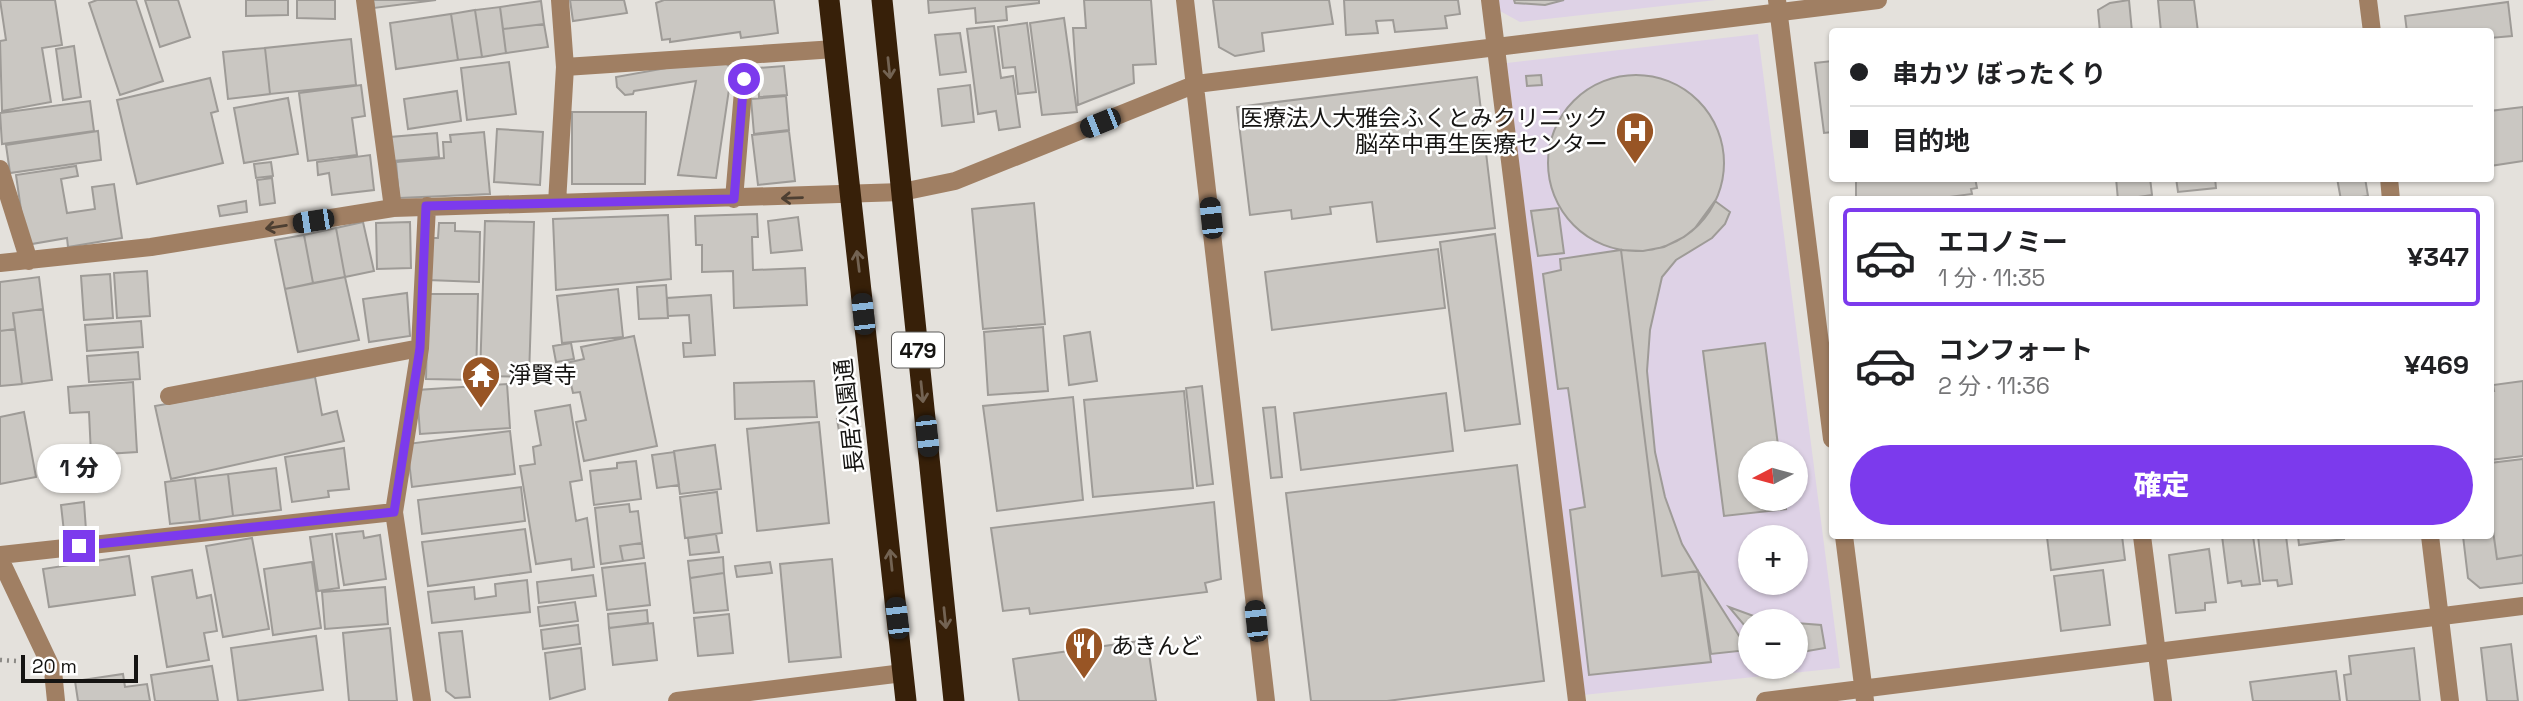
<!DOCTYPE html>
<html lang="ja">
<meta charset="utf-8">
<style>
body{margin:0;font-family:"Space Grotesk","Noto Sans JP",sans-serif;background:#f2f2f2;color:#202124;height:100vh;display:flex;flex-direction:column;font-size:26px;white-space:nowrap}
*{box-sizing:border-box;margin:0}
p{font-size:23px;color:#757577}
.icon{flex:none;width:38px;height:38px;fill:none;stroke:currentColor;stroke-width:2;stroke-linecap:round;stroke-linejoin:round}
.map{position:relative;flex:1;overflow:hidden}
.side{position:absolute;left:1829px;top:196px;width:665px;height:343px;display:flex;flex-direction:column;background:#fff;border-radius:7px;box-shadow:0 2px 5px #0004}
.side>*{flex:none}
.top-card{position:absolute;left:1829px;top:28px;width:665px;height:154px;border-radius:7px;box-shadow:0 2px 5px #0004;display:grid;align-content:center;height:154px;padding:0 21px;background:#fff}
.needle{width:46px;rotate:264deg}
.fabs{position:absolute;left:1738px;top:441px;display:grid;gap:14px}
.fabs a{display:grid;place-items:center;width:70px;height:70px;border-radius:50%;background:#fff;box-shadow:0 2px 5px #0004;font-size:35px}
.scale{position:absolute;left:21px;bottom:18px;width:117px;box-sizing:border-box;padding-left:7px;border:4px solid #151412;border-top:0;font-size:19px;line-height:24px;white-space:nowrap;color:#151412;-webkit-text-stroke:5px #fff;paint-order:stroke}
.end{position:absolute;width:32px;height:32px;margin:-16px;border:9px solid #7c3aed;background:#fff;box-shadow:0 0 0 4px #fff}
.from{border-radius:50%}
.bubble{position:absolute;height:49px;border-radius:24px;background:#fff;box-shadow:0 2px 5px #0004;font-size:23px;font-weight:800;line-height:49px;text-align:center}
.car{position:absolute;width:21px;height:42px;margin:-21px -10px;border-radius:9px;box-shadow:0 0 5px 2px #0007;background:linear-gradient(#222 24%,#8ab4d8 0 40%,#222 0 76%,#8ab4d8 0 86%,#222 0)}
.top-card b{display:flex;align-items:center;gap:24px;height:66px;font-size:26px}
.top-card b+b{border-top:2px solid #e0e0e0}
.top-card i{width:18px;height:18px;background:#202124}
ul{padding:12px 0 0;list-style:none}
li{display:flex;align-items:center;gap:21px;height:98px;margin:0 14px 10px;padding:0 7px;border:4px solid transparent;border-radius:7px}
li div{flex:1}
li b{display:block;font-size:26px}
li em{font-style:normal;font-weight:800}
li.selected{border-color:#7c3aed}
li>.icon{width:63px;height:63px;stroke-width:1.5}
.action{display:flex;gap:14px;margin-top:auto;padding:14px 21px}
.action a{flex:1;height:80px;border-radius:42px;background:#7c3aed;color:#fff;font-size:28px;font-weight:800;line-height:80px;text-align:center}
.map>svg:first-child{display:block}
.education{fill:#ded2e6;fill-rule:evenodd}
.building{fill:#cac7c2;stroke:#9e9b97;stroke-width:2}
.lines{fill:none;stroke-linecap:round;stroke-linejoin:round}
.path{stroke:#8b8985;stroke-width:4.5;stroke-dasharray:2 5;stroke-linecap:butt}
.minor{stroke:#a07f63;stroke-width:18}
.highway{stroke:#372009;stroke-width:21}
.oneway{stroke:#736353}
.oneway2{stroke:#4d3f32}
.route{stroke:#7c3aed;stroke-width:9}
.labels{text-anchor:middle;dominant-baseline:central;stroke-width:5;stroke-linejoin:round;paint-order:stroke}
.shield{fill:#fff;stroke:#5b5a59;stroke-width:2}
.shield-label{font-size:21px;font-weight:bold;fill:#151412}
.poi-label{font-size:23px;fill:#151412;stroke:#fff;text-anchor:start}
.street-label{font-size:23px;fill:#151412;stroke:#fff}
</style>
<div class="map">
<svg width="2523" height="701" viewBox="0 0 2523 701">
<rect width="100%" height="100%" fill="#e4e1dc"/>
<!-- education -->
<path class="education" d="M1499,0H1716L1520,22L1500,11Z
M1758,34L1840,668L1583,695L1507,63ZM1750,453H1796V499H1750ZM1750,537H1796V583H1750ZM1750,621H1796V667H1750Z"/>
<!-- building -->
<path class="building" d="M0,0H55L62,45L42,48L51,102L2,111L0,41L6,40Z
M97,0H136L163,81L120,95L89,3Z
M145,0H178L190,37L160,47Z
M246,0H288V15L246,16Z
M297,0H335V19L297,18Z
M373,0H436L374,8Z
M570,0H624L627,13L573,21Z
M664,0H774L778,33L741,38L740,32L670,42V39L662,40L656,3Z
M928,0H1039V3L1006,7L1007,20L976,23L975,8L929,13Z
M1084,0H1151L1156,64L1133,65L1134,83L1078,105L1073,28H1086Z
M1213,0H1329L1333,24L1262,33L1264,51L1235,56L1219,47Z
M1344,0H1458L1460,14L1445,16L1447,28L1395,32L1393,20L1376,21L1378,33L1346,35Z
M1514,0H1564L1545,5L1515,3Z
M2129,0L2132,32H2100L2098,10L2110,3Z
M2158,0H2194L2198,32H2161Z
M541,1L544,24L503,29L500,7Z
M2508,2L2512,36L2490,38V32H2407L2405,16Z
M500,7L506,53L482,57L475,10Z
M475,10L482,57L458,60L451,14Z
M451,14L458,60L396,69L390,23Z
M1064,18L1077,112L1042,115L1030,23Z
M1027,23L1036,92L1018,94L1015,67L1003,68L998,27Z
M544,24L548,47L506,53L503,29Z
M994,26L1001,78L1013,76L1020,127L999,130L996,111L978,114L967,29Z
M960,33L966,72L940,75L935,35Z
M351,39L356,85L270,94L265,48Z
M74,46L81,97L63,100L56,49Z
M265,48L270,94L228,99L223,52Z
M711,60H722L732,69L716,178L678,175L696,81L634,91L633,94L625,95L617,87L616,77Z
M1832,61V132L1824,133L1815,63Z
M509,62L516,114L467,120L461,68Z
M784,66L787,95L759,97L757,68Z
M1548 163a88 88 0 1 1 176 0a88 88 0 1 1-176 0Z
M1541,75L1542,85L1527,86L1526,76Z
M1477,77L1495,228L1377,242L1372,202L1330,207L1331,214L1292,219L1291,210L1250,215L1237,107Z
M210,78L218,111L211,113L223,163L137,184L117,100Z
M361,85L365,116L352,118L357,155L308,161L299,93Z
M970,85L974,122L942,126L938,89Z
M457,91L461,121L408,129L404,99Z
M786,96L789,130L754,134L751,99Z
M288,98L298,154L244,163L234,108Z
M90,101L94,131L2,144L0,113Z
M2523,107V161L2490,166V111Z
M572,112H646L645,184H572Z
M497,129L543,132L540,185L494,182Z
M98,131L101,160L10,173L6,145Z
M789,131L795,181L758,185L752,135Z
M484,132L490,194L399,198L396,162L444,158L443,142H451L450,135Z
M437,133L439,157L392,161L390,137Z
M370,155L374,190L332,195L329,173L318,175L317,162Z
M271,162L273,176L256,178L254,164Z
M76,166L78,176L61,179L67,213L95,209L92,187L114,184L122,238L68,247L67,238L26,245L16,175Z
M272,178L275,203L260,205L257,180Z
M1856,178H1975L1977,188L1971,189L1972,194L1927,200H1856Z
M2116,178H2150L2152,195L2118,200Z
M2176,178H2215L2216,188L2178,192Z
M2337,178H2365L2368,196L2341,200Z
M246,201L247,212L220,216L218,206Z
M1715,201L1730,212L1725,224L1712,238L1676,260L1662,277L1650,330L1647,371L1655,452L1665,497L1682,544L1698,571L1662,576L1621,250L1643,251L1664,247L1684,237L1695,228Z
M1034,203L1045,324L983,329L972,209Z
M1558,208L1564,253L1538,256L1531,211Z
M757,214L758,237H752L753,270L805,268L807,305L734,308L733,271L702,272V245H696L695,216Z
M668,215L671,279L556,290L553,219Z
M798,217L802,250L771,253L768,221Z
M485,221L534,222L529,377L480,376Z
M363,222L374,271L345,277L336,228Z
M410,222L411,268L377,269L376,223Z
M439,223H455V231L480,232L479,282L428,280L431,238H438Z
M336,228L345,277L313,283L304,235Z
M1495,234L1520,424L1465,431L1440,242Z
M304,235L313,283L285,289L275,240Z
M1438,249L1445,308L1272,330L1265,272Z
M1621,250L1662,576L1698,571L1711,662L1589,675L1570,510L1585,507L1568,388L1558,389L1543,274L1561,270L1560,259Z
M147,271L150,316L117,318L114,273Z
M110,274L113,318L84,320L81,276Z
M39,277L43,309L13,313L15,329L0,331V282Z
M345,277L359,340L298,352L285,289Z
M666,285L668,318L639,319L637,287Z
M618,289L623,337L562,343L557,296Z
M407,293L410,336L369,342L363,299Z
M428,294H478L476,380L426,379Z
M711,295L715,355L684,357L683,343H691L689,315L668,316L667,298Z
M43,309L52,380L22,384L13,313Z
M141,321L143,347L87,351L85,325Z
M1043,327L1048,391L988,395L984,332Z
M15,329L22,384L0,386V331Z
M1090,332L1097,381L1069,385L1064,336Z
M634,336L657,446L584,461L576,422L586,420L580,392L573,393L566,363L584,359L581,347Z
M571,343L574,359L556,362L553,346Z
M1765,343L1779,453H1750V499H1785L1786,509L1724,516L1703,351Z
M138,352L140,379L89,382L87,356Z
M315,377L322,415L337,411L344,441L171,479L155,406Z
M814,381L817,417L735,419L734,383Z
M2523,381V456L2490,460V391H2494L2493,385Z
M133,382L137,452L91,455L89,412L70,413L68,387Z
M507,384L510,428L420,434L417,390Z
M1202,386L1213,484L1197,486L1186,388Z
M1184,391L1193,488L1093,497L1084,400Z
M1446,393L1453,451L1301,470L1294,413Z
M1073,397L1083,500L997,511L983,406Z
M570,405L582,480L570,482L576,521L587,518L594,567L572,570L571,559L536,564L520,466L535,464L533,447L541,445L535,411Z
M1275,407L1282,477L1271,478L1263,408Z
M24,412L36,477L0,484V417Z
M849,417L851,442L841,444L837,419Z
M819,422L829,523L757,531L747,429Z
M510,431L515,474L412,487L407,444Z
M715,445L721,489L680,494L674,451Z
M344,448L349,489L328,491L329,497L292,502L285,457Z
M674,452L679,485L657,488L652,455Z
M2523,459V555L2497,559L2490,509V463Z
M636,461L641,499L594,505L590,471L617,468V463Z
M1517,465L1544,681L1387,701H1311L1286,493Z
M276,468L281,510L233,516L228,474Z
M228,474L233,516L200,521L195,478Z
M195,478L200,521L170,524L165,482Z
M521,487L525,521L422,534L418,500Z
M717,492L722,533L685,538L680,497Z
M84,502L86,530L64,532L61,505Z
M1214,502L1221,579L1205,583L1207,592L1030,614L1029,608L1003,611L991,528Z
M629,504L630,512L638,511L642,543L620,546L623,561L601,564L595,508Z
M2490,509L2497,559L2523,555V583L2480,588L2468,578L2463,536H2490Z
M525,529L531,572L428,586L422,542Z
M363,531L364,538L380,535L386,579L344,585L336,534Z
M332,534L339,588L318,591L310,537Z
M716,534L719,552L690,555L688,538Z
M2063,536H2122L2125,560L2051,570L2047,537Z
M2222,536H2253L2260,584L2242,586L2241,581L2228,583Z
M2258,536H2286L2292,584L2278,586L2277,580L2263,581Z
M2298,536H2344V539L2299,545Z
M252,538L269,629L223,637L206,546Z
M642,543L644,558L623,561L620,546Z
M2209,549L2216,602L2205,603V610L2176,613L2169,555Z
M129,556L135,595L49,607L43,569Z
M723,557L724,573L690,578L688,561Z
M832,559L841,657L789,662L780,564Z
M312,562L321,628L273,635L264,569Z
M770,562L772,573L737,577L735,566Z
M645,563L650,605L607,610L602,568Z
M192,570L197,598L211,595L217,631L204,633L209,660L167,667L152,577Z
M2103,570L2110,625L2061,631L2054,576Z
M1698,571L1748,650L1711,654Z
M724,573L728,610L694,613L690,578Z
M593,575L596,596L539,603L537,582Z
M527,580L530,612L432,623L428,592L474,587L475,599L496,596L495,584Z
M385,587L388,624L325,629L322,592Z
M575,602L578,621L540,626L538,607Z
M1729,607L1759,618L1778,621H1750V632Z
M647,610L648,623L609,628L608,614Z
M729,614L733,653L698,656L694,618Z
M653,623L657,660L613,665L609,628Z
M1796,623L1821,625L1825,648L1796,653Z
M578,625L580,644L543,649L541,630Z
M390,628L397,701H349L343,633Z
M462,631L470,697L455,698L446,691L439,633Z
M316,636L323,690L238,701L231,648Z
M1147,640L1156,701H1019L1013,659Z
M2511,644L2518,701H2487L2481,648Z
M581,648L585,689L550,699L545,653Z
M2414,648L2420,701H2347L2344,675L2351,674L2349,656Z
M212,666L218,701H155L151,675Z
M2336,671L2340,701H2253L2250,682Z
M123,674L125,687L147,684L150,701H78L75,681Z"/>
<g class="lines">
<!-- path -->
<path class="path" d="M0,660L17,661"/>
<!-- minor -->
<path class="minor" d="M365,0L393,208
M1185,0L1266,701
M1490,0L1577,701
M1777,0L1832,439
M2368,0L2372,32
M565,67L835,49
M0,169L29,261
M2389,178L2391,200
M734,199L746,55
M557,203L565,67L560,0
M0,263L151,247L393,208L902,192L955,181L1196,84L1878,0
M169,396L420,348
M394,512L420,348L427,206
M1844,536L1865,701
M2142,536L2163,701
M2430,536L2450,701
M0,555L394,512L422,701
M0,559L53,671L56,701
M677,701L903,673
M1765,701L2523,606"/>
<!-- highway -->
<path class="highway" d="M829,0L906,701
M882,0L954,701"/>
</g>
<!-- one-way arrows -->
<defs><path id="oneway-shaft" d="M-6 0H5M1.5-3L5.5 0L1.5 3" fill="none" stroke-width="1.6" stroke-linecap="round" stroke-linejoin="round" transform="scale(1.75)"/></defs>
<g class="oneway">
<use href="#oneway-shaft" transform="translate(889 68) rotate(84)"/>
<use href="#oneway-shaft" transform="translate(858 261) rotate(-97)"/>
<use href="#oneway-shaft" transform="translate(922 392) rotate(84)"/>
<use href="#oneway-shaft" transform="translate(891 560) rotate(-96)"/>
<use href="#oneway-shaft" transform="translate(945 618) rotate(84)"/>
</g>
<g class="oneway2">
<use href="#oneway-shaft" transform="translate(792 198) rotate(178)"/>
<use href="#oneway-shaft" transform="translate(276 227) rotate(171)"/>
</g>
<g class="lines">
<!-- route -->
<path class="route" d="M79,546L394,512L420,348L426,206L734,199L744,79"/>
</g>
<!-- icons -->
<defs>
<g id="hospital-pin" transform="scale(2.0125)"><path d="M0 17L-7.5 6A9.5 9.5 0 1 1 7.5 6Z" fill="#985525" stroke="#fff"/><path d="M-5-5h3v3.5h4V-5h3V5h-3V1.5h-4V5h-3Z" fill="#fff"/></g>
<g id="temple-pin" transform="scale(2.0125)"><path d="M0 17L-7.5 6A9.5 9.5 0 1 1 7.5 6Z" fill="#985525" stroke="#fff"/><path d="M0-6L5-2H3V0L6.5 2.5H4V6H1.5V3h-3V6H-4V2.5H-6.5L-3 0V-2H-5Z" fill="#fff"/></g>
<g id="restaurant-pin" transform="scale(2.0125)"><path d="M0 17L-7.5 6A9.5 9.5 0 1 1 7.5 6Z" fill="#985525" stroke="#fff"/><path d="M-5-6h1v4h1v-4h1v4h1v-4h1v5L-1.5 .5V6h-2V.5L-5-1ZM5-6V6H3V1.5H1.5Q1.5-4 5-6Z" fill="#fff"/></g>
</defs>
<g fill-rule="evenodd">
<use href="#hospital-pin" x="1635" y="131"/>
<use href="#temple-pin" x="481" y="375"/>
<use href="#restaurant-pin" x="1084" y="646"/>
</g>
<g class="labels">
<!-- shield labels -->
<rect class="shield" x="892" y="332.5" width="52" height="35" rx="5"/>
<g class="shield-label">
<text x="918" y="350">479</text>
</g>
<!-- poi labels -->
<g class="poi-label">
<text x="1608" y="118" text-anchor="end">医療法人大雅会ふくとみクリニック<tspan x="1608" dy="26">脳卒中再生医療センター</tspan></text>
<text x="508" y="375">淨賢寺</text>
<text x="1111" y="646">あきんど</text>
</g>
<!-- street labels -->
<g class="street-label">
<text transform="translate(849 416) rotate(-96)">長居公園通</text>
</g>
</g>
</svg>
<div class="fabs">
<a><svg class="needle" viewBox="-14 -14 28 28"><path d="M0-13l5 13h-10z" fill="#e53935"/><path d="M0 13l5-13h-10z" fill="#757577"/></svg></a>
<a>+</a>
<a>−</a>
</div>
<div class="scale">20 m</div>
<i class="end from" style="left:744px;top:79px"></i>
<i class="end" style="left:79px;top:546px"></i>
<div class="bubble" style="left:37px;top:444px;width:84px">1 分</div>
<i class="car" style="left:1100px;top:123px;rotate:248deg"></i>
<i class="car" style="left:1211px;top:218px;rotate:354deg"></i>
<i class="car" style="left:313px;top:221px;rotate:261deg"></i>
<i class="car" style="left:863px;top:314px;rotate:354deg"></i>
<i class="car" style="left:927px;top:436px;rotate:174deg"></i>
<i class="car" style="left:897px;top:618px;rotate:353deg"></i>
<i class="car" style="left:1256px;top:621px;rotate:354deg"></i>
<div class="top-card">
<b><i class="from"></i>串カツ ぼったくり</b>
<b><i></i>目的地</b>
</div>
<section class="side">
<ul>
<li class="selected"><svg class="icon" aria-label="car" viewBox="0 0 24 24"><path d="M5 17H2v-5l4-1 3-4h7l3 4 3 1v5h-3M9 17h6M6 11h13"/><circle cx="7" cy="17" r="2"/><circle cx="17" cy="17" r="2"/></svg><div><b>エコノミー</b><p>1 分 · 11:35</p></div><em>¥347</em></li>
<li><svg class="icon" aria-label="car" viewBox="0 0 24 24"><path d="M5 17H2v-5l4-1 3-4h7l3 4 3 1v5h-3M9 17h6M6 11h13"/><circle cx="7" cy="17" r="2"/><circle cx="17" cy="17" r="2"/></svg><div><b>コンフォート</b><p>2 分 · 11:36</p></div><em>¥469</em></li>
</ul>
<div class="action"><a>確定</a></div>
</section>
</div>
